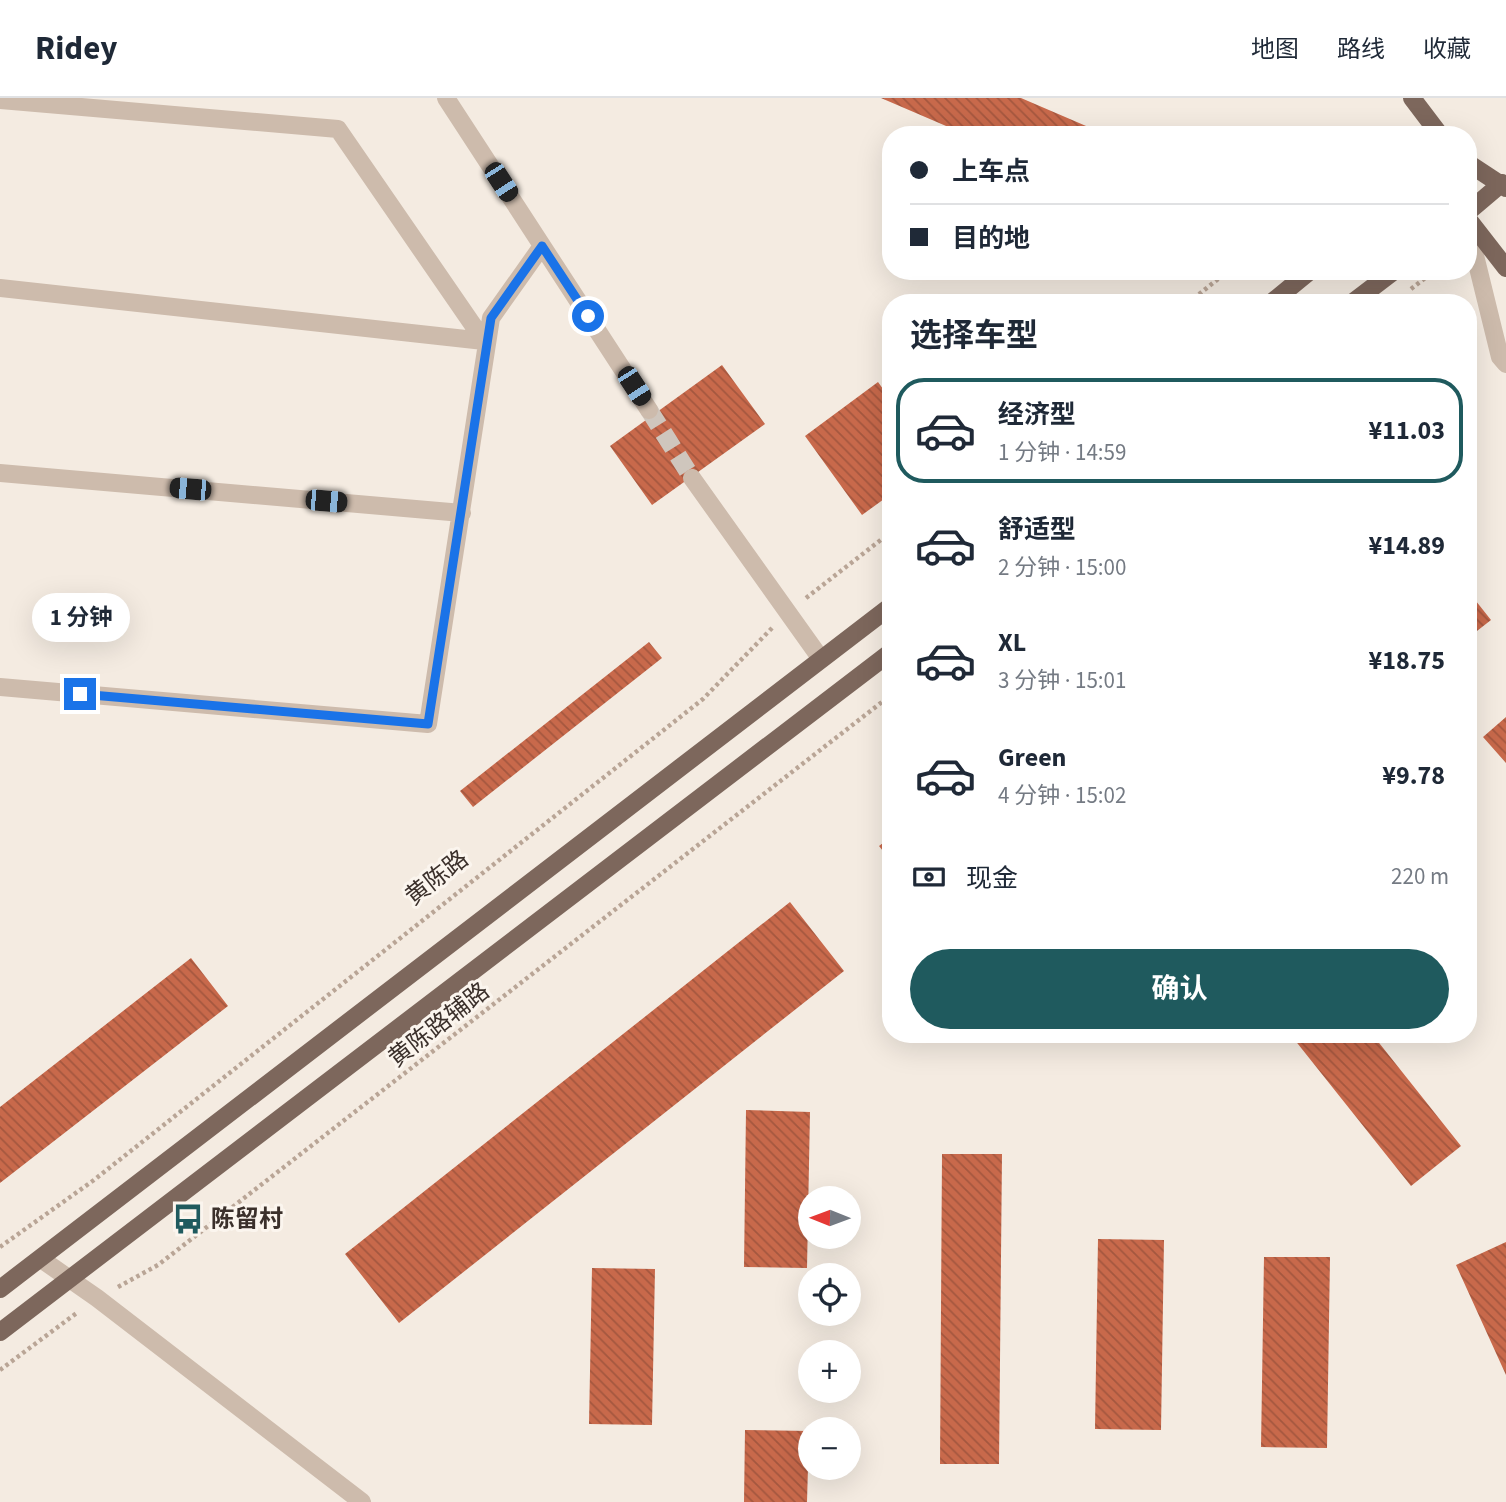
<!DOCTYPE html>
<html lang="zh">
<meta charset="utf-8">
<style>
body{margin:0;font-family:"Source Sans 3","Noto Sans SC",sans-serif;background:#f2f2f3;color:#1f2937;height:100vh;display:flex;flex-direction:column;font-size:26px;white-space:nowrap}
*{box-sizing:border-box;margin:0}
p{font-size:23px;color:#747a83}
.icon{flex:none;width:38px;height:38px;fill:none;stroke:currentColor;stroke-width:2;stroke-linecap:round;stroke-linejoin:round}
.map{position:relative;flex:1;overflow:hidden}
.side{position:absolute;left:882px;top:196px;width:595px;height:749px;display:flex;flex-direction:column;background:#fff;border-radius:28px;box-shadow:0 7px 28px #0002}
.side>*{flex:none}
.guide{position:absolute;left:882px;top:28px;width:595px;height:154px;border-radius:28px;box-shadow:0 7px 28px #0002;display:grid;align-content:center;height:154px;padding:0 28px;background:#fff}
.needle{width:46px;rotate:271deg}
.tools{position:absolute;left:798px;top:1088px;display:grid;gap:14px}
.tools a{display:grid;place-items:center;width:63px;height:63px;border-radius:50%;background:#fff;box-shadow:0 7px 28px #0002;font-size:35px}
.end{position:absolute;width:32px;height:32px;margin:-16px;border:9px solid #1a73e8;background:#fff;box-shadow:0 0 0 4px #fff}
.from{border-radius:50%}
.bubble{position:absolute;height:49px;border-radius:24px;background:#fff;box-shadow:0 7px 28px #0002;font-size:23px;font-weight:700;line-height:49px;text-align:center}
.car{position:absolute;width:21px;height:42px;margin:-21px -10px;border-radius:9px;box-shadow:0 0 5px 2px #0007;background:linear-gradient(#222 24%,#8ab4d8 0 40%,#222 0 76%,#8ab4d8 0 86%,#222 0)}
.guide b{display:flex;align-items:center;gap:24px;height:66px;font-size:26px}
.guide b+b{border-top:2px solid #e0e1e3}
.guide i{width:18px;height:18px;background:#1f2937}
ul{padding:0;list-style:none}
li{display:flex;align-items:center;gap:21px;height:105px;margin:0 14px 10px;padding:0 14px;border:4px solid transparent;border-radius:28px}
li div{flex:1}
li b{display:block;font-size:26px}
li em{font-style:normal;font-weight:700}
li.current{border-color:#1f5a5e}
li>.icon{width:63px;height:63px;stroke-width:1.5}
h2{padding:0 28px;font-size:32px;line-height:84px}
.pay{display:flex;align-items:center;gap:18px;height:77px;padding:0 28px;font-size:26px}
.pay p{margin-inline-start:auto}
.primary-button{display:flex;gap:14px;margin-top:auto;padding:14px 28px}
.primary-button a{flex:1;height:80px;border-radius:42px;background:#1f5a5e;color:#fff;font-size:28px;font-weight:700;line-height:80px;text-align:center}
header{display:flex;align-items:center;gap:42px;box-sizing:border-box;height:98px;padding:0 35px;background:#fff;border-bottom:2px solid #e0e1e3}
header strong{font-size:33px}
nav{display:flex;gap:38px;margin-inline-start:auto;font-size:24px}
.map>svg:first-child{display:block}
.building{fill:url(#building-back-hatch)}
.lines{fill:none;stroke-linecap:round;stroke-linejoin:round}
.minor-tunnel{stroke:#cfc6bd;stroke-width:18;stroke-dasharray:18 9;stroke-linecap:butt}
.path{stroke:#b9a596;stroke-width:4.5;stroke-dasharray:3.5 3.5;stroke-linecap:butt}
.minor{stroke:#cdbbac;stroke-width:18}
.major{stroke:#7d675c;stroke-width:18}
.route{stroke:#1a73e8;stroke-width:9}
.labels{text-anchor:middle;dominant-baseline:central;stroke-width:6;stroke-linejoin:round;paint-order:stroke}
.street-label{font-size:24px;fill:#3b302b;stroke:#fbf5ee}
.poi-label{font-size:24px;font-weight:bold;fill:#3b302b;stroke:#fbf5ee;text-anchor:start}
</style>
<header>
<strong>Ridey</strong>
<nav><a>地图</a><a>路线</a><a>收藏</a></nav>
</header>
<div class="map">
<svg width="1506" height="1404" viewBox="0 0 1506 1404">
<defs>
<pattern id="building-back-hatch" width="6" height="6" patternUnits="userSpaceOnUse" patternTransform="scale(1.75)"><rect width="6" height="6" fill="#c8694b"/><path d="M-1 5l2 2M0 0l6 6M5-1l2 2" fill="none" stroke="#a4573f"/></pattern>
</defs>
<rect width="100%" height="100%" fill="#f4ebe1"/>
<!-- building -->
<path class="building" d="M881,0H1021L1107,37H967Z
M722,267L765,326L652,407L610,348Z
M878,284L891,302V396L862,417L805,338Z
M1468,493L1491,522L1468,540Z
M649,544L662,560L473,709L460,693Z
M1506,619V665L1483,639Z
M891,739V763L879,748Z
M790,804L844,873L399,1225L345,1156Z
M191,860L228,908L0,1085V1009Z
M1290,936H1372L1461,1048L1411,1088Z
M746,1012L810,1014L807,1170L744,1169Z
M942,1056H1002L999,1366H940Z
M1098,1141L1164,1142L1161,1332L1095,1331Z
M1506,1144V1277L1456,1167Z
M1264,1159H1330L1327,1350L1261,1349Z
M592,1170L655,1171L652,1327L589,1326Z
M745,1332L809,1333L807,1404H744Z"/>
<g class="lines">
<!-- minor-tunnel -->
<path class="minor-tunnel" d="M649,312L692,380"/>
<!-- path -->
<path class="path" d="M1411,191L1434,173
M1188,205L1228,173
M806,500L891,434
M0,1149L94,1082L703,601L773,529
M118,1189L158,1167L891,597
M0,1272L78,1214"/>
<!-- minor -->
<path class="minor" d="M446,0L649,312
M0,2L338,31L484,243
M1468,129L1500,259L1506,266
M0,190L484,243
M0,375L462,415
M692,380L821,561
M0,589L428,626L491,220L542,148
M41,1161L97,1200L362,1404"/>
<!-- major -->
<path class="major" d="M1412,0L1440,37
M1468,65L1506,90
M1468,114L1502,85
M1468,121L1506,170
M1271,205L1310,173
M1352,205L1394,173
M0,1191L891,508
M0,1234L891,554"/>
</g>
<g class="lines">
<!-- route -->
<path class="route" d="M80,596L428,626L491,220L542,148L588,218"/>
</g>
<!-- icons -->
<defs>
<g id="bus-bare" transform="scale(2.415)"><path d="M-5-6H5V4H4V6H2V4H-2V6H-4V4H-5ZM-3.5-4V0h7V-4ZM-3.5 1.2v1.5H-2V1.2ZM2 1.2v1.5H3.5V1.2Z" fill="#1f5a5e" stroke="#fbf5ee" stroke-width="2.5" paint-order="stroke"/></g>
</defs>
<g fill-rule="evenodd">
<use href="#bus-bare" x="188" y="1121"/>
</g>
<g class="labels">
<!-- street labels -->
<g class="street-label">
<text transform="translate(437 780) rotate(-38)">黄陈路</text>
<text transform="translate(439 927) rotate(-38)">黄陈路辅路</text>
</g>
<!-- poi labels -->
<g class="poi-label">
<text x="211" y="1121">陈留村</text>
</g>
</g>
</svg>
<div class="tools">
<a><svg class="needle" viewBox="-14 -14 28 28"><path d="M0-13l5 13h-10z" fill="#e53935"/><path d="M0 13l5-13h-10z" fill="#747a83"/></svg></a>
<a><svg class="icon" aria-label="locate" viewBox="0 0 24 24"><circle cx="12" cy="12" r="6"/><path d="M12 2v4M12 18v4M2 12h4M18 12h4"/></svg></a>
<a>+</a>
<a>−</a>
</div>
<i class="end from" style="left:588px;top:218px"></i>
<i class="end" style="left:80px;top:596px"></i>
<div class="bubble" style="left:32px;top:495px;width:98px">1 分钟</div>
<i class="car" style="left:501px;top:84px;rotate:147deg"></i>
<i class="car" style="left:634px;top:288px;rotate:147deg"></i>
<i class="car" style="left:190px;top:391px;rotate:275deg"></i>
<i class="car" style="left:326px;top:403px;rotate:95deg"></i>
<div class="guide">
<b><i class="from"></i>上车点</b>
<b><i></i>目的地</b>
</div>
<section class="side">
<h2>选择车型</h2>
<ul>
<li class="current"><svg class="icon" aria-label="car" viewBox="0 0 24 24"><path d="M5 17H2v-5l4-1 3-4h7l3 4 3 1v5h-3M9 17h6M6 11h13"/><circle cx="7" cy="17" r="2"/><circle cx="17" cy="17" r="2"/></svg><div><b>经济型</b><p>1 分钟 · 14:59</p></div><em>¥11.03</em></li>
<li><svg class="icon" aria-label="car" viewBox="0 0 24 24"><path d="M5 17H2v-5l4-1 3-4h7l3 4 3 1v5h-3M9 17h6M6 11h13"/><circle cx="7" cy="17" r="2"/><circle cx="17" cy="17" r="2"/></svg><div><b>舒适型</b><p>2 分钟 · 15:00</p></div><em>¥14.89</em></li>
<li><svg class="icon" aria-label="car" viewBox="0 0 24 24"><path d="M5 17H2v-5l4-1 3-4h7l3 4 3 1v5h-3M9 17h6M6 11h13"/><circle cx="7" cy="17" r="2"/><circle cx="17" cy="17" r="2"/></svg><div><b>XL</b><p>3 分钟 · 15:01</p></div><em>¥18.75</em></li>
<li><svg class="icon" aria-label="car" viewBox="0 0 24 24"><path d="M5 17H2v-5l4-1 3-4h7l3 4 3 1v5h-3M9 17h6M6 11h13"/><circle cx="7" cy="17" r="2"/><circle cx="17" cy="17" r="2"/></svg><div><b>Green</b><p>4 分钟 · 15:02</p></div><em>¥9.78</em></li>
</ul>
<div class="pay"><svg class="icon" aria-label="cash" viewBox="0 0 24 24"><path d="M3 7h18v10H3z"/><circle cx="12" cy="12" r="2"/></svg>现金<p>220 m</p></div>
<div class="primary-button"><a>确认</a></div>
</section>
</div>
